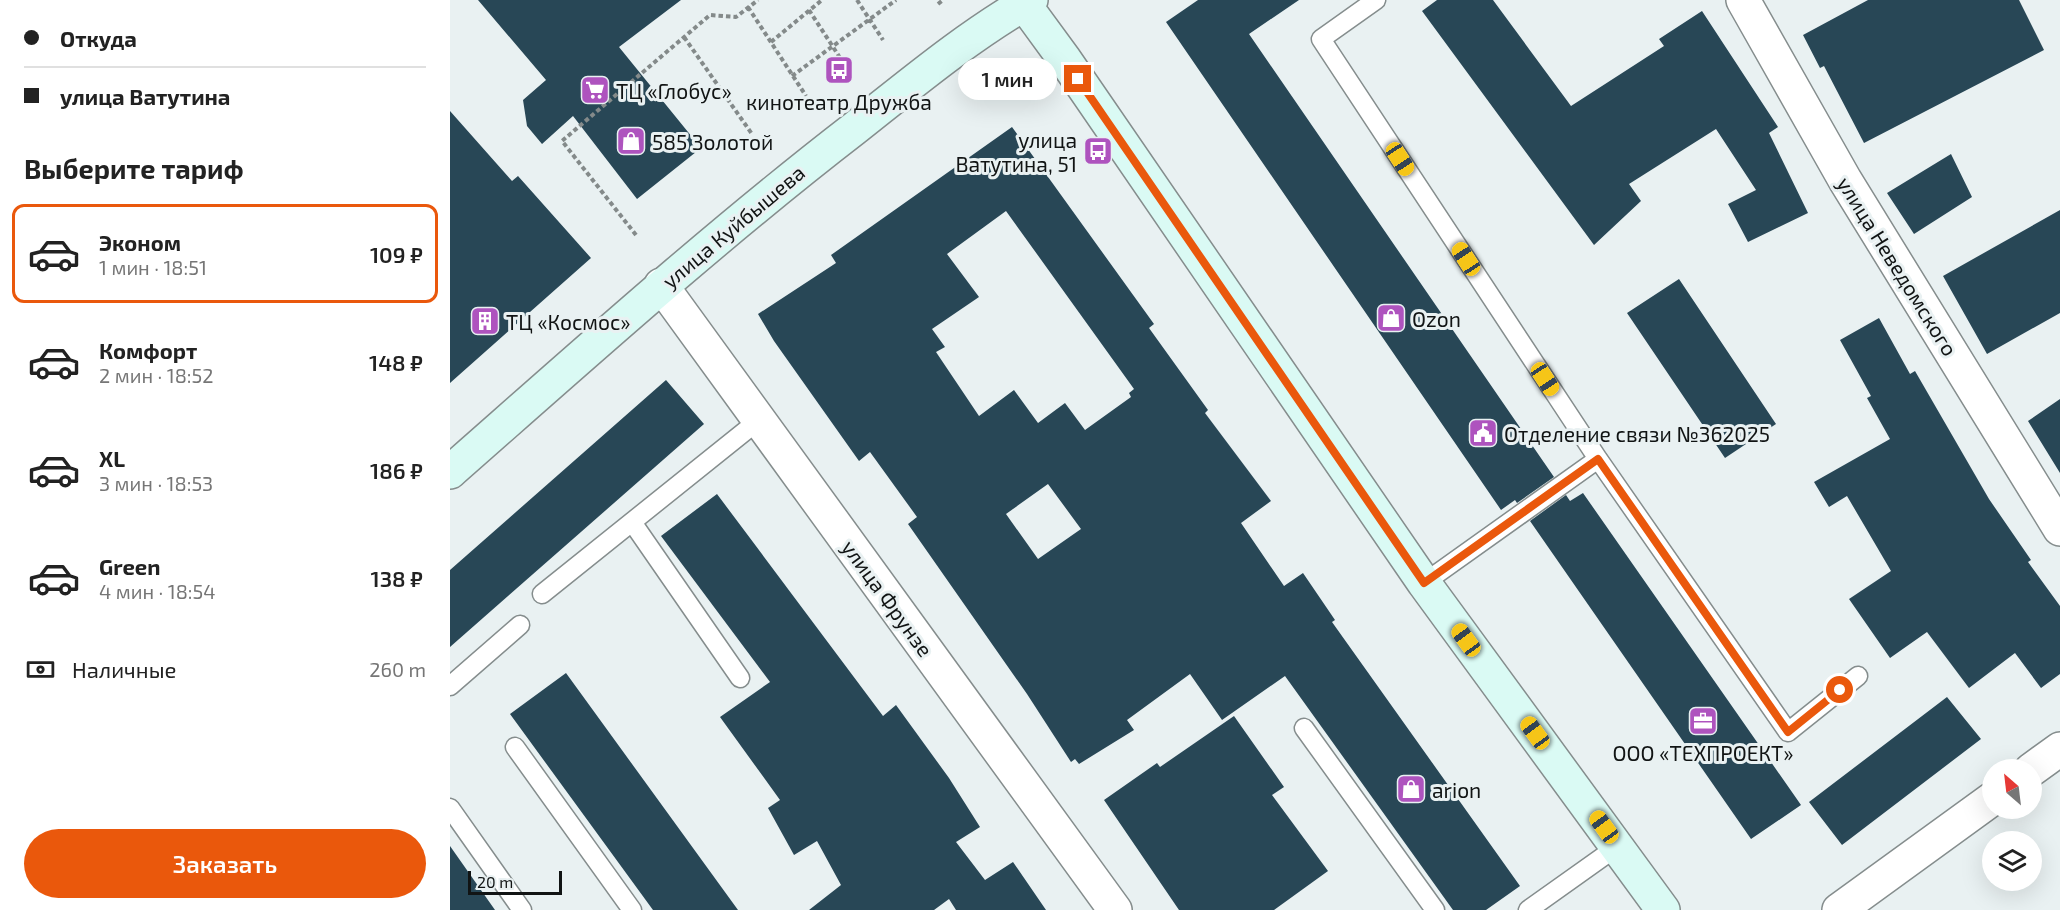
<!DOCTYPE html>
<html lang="ru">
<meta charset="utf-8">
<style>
body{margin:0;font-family:"Exo 2",sans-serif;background:#f6f6f6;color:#222;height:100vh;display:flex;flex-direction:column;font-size:22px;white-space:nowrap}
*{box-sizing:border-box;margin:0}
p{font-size:20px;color:#767676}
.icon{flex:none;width:33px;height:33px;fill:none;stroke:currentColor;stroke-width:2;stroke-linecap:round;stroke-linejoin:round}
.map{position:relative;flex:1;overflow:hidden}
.side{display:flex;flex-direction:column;background:#fff;width:450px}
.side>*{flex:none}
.hud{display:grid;align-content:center;height:132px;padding:0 24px;background:#fff}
.needle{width:39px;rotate:332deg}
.tools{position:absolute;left:1532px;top:759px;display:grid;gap:12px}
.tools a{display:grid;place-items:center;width:60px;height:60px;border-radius:50%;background:#fff;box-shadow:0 6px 24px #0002;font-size:30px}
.scale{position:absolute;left:18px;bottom:15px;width:94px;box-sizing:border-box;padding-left:6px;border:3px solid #111414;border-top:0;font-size:16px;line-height:21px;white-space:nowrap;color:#111414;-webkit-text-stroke:4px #e9f1f2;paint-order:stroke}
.end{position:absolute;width:27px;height:27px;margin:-14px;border:8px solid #ea580c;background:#fff;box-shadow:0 0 0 3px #fff}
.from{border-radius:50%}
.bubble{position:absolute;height:42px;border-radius:21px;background:#fff;box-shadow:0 6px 24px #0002;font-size:20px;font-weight:600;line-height:42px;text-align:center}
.car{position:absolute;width:18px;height:36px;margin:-18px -9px;border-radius:8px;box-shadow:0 0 4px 2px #0007;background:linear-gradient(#f5c518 24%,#345 0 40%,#f5c518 0 76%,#345 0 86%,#f5c518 0)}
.hud b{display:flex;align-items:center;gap:21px;height:57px;font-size:22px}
.hud b+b{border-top:2px solid #e0e0e0}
.hud i{width:15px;height:15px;background:#222}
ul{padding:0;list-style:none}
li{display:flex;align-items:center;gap:18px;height:99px;margin:0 12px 9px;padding:0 12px;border:3px solid transparent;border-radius:12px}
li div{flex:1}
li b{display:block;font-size:22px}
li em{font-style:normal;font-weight:600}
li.on{border-color:#ea580c}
li>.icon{width:54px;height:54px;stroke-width:1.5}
h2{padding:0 24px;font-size:27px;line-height:72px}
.pay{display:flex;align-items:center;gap:15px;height:66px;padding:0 24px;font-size:22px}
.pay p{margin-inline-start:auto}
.primary-button{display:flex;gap:12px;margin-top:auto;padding:12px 24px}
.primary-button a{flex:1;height:69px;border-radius:36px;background:#ea580c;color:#fff;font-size:24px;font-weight:600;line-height:69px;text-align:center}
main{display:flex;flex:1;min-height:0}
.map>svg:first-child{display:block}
.building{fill:#284756;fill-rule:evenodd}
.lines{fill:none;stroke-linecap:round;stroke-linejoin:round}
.lane-casing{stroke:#858d8d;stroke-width:21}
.street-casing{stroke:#858d8d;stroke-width:36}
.secondary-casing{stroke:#858d8d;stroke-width:36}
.path{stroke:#848a8a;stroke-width:4;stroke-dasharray:4.5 3;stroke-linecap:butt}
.lane{stroke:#fff;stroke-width:18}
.street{stroke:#fff;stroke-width:33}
.secondary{stroke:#dafaf4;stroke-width:33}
.route{stroke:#ea580c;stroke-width:8}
.labels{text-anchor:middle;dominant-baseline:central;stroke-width:6;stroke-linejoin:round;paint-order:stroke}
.poi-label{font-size:21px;fill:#111414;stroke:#e9f1f2;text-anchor:start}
.street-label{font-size:21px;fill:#111414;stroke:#e9f1f2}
</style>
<main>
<section class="side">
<div class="hud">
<b><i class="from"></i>Откуда</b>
<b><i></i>улица Ватутина</b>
</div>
<h2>Выберите тариф</h2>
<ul>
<li class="on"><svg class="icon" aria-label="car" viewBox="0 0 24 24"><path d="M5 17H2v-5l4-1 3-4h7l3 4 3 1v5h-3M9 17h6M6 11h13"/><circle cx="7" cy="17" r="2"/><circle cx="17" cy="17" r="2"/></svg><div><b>Эконом</b><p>1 мин · 18:51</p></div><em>109 ₽</em></li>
<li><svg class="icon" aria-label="car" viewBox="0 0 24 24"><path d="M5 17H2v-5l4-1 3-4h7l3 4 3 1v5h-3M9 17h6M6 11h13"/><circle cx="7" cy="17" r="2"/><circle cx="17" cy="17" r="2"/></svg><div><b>Комфорт</b><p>2 мин · 18:52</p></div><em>148 ₽</em></li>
<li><svg class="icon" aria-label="car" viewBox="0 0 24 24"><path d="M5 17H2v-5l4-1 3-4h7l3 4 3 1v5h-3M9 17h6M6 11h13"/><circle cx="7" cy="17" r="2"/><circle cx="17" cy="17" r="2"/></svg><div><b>XL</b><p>3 мин · 18:53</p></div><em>186 ₽</em></li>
<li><svg class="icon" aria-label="car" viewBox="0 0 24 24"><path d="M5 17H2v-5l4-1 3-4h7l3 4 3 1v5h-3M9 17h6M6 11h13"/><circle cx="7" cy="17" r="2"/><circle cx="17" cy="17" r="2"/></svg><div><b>Green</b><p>4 мин · 18:54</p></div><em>138 ₽</em></li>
</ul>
<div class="pay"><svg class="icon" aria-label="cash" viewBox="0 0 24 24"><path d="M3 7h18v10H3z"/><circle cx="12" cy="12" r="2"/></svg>Наличные<p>260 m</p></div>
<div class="primary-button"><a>Заказать</a></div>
</section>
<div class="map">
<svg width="1610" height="910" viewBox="0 0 1610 910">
<rect width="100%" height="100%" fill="#e9f1f2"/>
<!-- building -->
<path class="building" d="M28,0H231L169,47L251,148L187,199L123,116L92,144L77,126L73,100L96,80Z
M748,0H849L799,34L1104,477L1067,503L1065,500L1051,510L716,22Z
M987,0H1043L1121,106L1214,46L1209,39L1252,11L1328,127L1319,133L1358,213L1298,242L1278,204L1306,190L1266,129L1179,184L1191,201L1144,245L972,11Z
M1418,0H1569L1594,50L1414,143L1374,66L1370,68L1353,35Z
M0,111L62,181L68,176L141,258L0,383Z
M562,127L704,324L699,328L758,410L755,413L821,501L791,523L834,586L853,573L885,620L882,622L1070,886L1036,910H1003L835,676L772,720L740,674L677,720L684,730L629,764L625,759L621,762L577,694L458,524L467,517L420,452L409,461L324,341L308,314L386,263L381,255ZM556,211L684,389L679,393L681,397L635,430L615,403L588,423L564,390L529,416L486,352L495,347L482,329L529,297L497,254ZM598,484L631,529L588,559L556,514Z
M1501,154L1522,197L1464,234L1437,193Z
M1610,210V313L1537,354L1493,276Z
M1229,279L1326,424L1275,458L1177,313Z
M1429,318L1460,374L1465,371L1539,499L1581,560L1578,562L1610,606V674L1591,688L1565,653L1519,688L1477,632L1440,658L1399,599L1441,571L1397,496L1379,507L1364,482L1440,439L1417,398L1421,396L1390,340Z
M216,380L254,424L0,647V570Z
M1610,399V473L1578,421Z
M1133,493L1351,805L1301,839L1080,521L1116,495L1120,501Z
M267,494L433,716L446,705L499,778L530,827L506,842L535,880L563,862L596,910H506L499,899L484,910H359L391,885L367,841L344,855L318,808L330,800L270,717L320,682L211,536Z
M116,673L288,910H203L60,714Z
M1497,697L1531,739L1392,845L1359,802Z
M784,716L834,787L822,795L878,871L824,910H729L654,800L707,763L710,767Z
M0,846L45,910H0Z"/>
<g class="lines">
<!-- lane casing -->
<g class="lane-casing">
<path id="lane" d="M926,0L871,39L1148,459L1338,732L1408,676
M182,522L290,678
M974,583L1148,459
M92,594L309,420
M0,686L70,625
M854,728L985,910
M65,747L182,910
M0,808L72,910
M1078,910L1168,846"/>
</g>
<!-- street casing -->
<g class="street-casing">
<path id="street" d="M1293,0L1395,180L1610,529
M211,285L665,910
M1581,770L1610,749
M1389,910L1542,799"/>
</g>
<!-- secondary casing -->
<g class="secondary-casing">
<path id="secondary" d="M574,0V4L615,60L974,583L1213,910
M0,472C133,355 265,236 405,128C462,83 518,36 581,0"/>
</g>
<!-- path -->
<path class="path" d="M407,0L433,40
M488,4L493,0
M298,7L356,96
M359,10L396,67
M234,37L302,134
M321,42L372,0
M342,76L446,0
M186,235L112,141L260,15L286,17L308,0"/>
<!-- lane -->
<use href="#lane" class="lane"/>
<!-- street -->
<use href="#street" class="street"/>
<!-- secondary -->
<use href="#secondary" class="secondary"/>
</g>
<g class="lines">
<!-- route -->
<path class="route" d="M628,79L974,583L1148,459L1338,732L1390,690"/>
</g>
<!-- icons -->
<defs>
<g id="bus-square" transform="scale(1.5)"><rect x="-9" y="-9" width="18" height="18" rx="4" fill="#ae53be" stroke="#e9f1f2"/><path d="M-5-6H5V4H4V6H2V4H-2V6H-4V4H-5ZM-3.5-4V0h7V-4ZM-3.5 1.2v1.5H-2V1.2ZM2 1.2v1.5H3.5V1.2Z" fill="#fff"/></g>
<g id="supermarket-square" transform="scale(1.5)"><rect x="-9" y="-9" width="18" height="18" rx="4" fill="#ae53be" stroke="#e9f1f2"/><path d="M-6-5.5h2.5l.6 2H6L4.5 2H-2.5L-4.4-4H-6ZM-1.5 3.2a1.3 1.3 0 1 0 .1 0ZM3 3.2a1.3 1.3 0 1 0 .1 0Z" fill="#fff"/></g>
<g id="shop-square" transform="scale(1.5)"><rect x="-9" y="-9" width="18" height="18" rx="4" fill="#ae53be" stroke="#e9f1f2"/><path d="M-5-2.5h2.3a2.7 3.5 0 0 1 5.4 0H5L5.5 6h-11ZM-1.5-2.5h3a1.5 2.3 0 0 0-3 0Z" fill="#fff"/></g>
<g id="building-square" transform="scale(1.5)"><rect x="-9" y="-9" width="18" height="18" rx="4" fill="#ae53be" stroke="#e9f1f2"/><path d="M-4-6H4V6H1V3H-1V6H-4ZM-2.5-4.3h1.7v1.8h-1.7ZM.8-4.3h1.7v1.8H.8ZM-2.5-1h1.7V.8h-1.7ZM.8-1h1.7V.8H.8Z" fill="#fff"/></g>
<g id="civic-square" transform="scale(1.5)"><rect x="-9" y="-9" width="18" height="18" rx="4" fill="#ae53be" stroke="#e9f1f2"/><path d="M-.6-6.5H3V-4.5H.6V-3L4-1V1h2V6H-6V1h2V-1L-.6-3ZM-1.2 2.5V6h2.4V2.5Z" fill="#fff"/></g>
<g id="office-square" transform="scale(1.5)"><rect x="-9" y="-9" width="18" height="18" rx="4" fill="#ae53be" stroke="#e9f1f2"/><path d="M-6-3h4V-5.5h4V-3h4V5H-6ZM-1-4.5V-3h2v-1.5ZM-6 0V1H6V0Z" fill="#fff"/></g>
</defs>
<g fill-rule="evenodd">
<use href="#bus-square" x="389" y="70"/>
<use href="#supermarket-square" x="145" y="90"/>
<use href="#shop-square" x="181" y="141"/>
<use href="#bus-square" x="648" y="151"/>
<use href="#shop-square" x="941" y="318"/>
<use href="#building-square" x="35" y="321"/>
<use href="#civic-square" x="1033" y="433"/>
<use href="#office-square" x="1253" y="721"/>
<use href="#shop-square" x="961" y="789"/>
</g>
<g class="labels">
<!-- poi labels -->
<g class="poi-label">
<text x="166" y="90">ТЦ «Глобус»</text>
<text x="389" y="101" text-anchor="middle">кинотеатр Дружба</text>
<text x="627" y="139" text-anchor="end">улица<tspan x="627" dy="24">Ватутина, 51</tspan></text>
<text x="202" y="141">585 Золотой</text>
<text x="962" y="318">Ozon</text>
<text x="56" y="321">ТЦ «Космос»</text>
<text x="1054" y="433">Отделение связи №362025</text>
<text x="1253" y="752" text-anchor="middle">ООО «ТЕХПРОЕКТ»</text>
<text x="982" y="789">arion</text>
</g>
<!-- street labels -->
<g class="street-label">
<text transform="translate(283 226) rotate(-40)">улица Куйбышева</text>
<text transform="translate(1448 266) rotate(58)">улица Неведомского</text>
<text transform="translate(438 598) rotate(54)">улица Фрунзе</text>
</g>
</g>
</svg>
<div class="tools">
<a><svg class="needle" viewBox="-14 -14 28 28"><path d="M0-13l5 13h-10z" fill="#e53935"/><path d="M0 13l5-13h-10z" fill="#767676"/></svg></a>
<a><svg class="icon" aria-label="layers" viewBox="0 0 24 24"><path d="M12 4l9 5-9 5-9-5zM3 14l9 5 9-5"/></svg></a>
</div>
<div class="scale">20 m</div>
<i class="end from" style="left:1390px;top:690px"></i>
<i class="end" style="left:628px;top:79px"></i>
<div class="bubble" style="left:508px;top:58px;width:99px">1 мин</div>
<i class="car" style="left:950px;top:159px;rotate:147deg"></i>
<i class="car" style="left:1016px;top:259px;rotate:327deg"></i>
<i class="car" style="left:1095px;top:379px;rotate:147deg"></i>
<i class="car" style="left:1016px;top:640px;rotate:324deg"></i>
<i class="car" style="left:1085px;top:733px;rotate:324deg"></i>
<i class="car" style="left:1154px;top:827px;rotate:324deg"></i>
</div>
</main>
